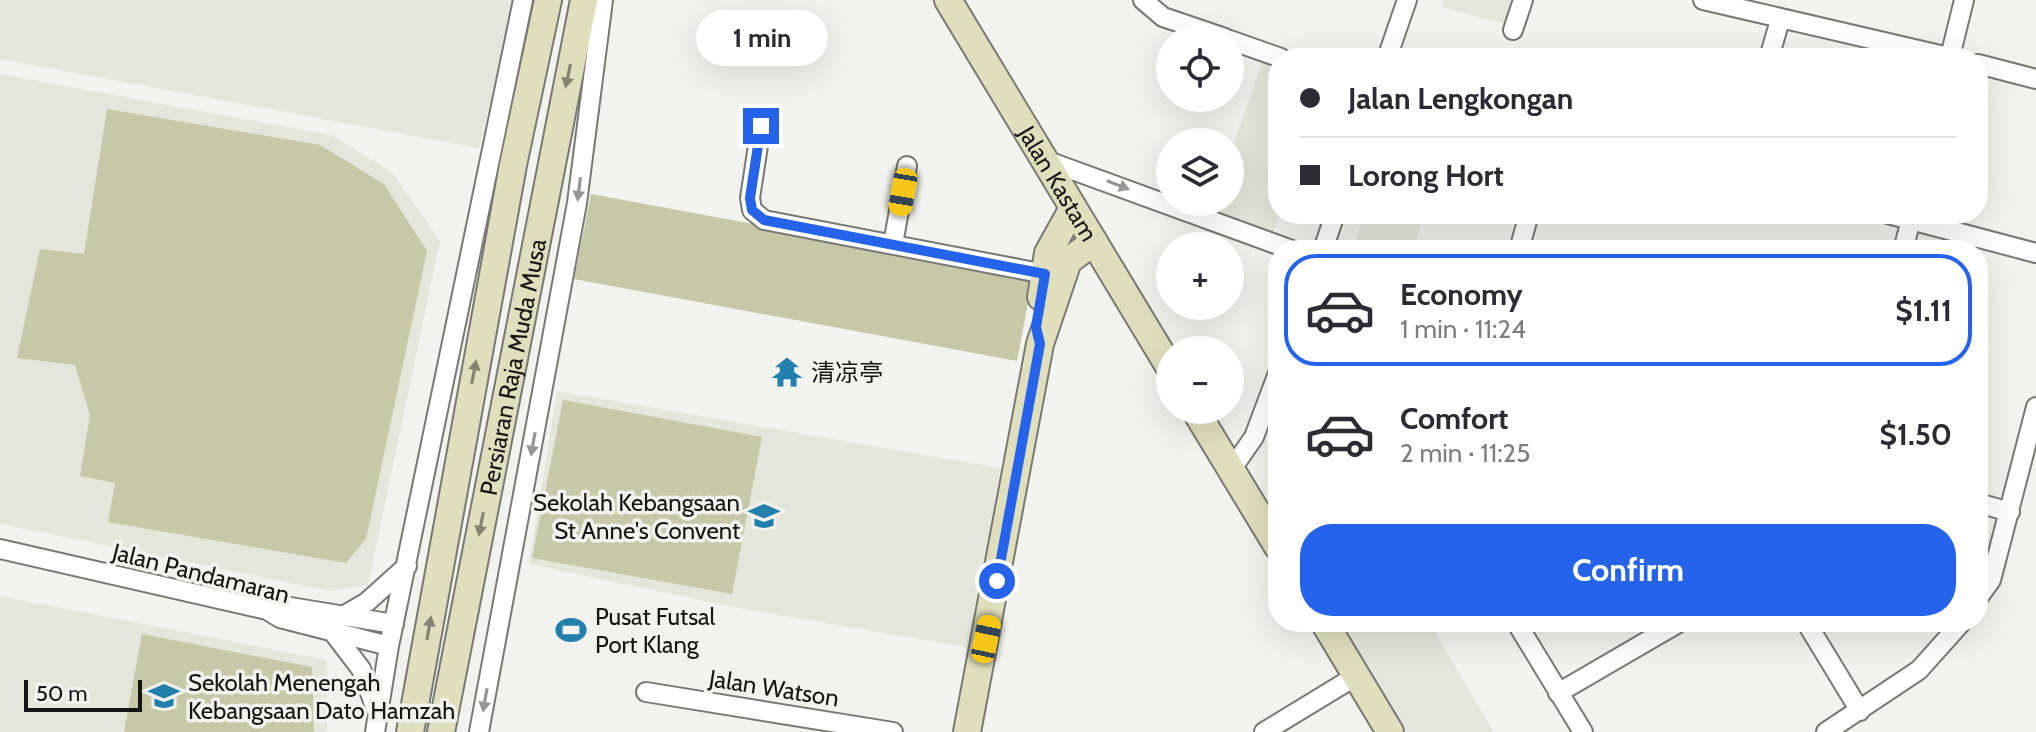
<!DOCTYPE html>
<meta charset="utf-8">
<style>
body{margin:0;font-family:Cabin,"Noto Sans SC",sans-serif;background:#f7f7f7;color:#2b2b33;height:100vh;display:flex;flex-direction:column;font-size:30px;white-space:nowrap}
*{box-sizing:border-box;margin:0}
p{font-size:26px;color:#7c7c81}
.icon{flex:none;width:44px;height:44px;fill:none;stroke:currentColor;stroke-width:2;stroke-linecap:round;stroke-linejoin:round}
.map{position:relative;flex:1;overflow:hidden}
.side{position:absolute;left:1268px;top:240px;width:720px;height:392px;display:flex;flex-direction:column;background:#fff;border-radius:32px;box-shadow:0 8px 32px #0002}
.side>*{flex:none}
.hud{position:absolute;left:1268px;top:48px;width:720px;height:176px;border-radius:32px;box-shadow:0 8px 32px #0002;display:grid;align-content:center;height:176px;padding:0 32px;background:#fff}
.tools{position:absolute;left:1156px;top:24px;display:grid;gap:16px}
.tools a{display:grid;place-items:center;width:88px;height:88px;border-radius:50%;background:#fff;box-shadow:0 8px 32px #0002;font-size:40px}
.scale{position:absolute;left:24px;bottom:20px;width:118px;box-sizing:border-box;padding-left:8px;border:4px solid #151514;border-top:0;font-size:22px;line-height:28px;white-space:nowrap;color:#151514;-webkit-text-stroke:6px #f2f2ee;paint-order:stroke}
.end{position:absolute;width:36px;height:36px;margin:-18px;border:10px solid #2563eb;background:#fff;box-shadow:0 0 0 4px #fff}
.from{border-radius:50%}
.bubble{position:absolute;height:56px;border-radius:28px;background:#fff;box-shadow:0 8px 32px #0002;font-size:26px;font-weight:700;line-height:56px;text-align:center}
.car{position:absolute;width:24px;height:48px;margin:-24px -12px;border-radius:10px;box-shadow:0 0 6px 2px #0007;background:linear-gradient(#f5c518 24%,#345 0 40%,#f5c518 0 76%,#345 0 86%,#f5c518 0)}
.hud b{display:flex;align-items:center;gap:28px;height:76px;font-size:30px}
.hud b+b{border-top:2px solid #e1e1e2}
.hud i{width:20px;height:20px;background:#2b2b33}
ul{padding:14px 0 0;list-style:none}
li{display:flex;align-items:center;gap:24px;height:112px;margin:0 16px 12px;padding:0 16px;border:4px solid transparent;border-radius:32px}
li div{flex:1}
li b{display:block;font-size:30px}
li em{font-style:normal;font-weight:700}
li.on{border-color:#2563eb}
li>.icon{width:72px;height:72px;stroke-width:1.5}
.button{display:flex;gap:16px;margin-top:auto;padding:16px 32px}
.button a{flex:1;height:92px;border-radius:32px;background:#2563eb;color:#fff;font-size:32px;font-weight:700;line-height:92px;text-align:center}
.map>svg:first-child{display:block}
.built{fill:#e5e6db}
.green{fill:#c6c8a7}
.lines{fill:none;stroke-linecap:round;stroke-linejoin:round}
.street-casing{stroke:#787875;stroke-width:22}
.secondary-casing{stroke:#787875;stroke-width:30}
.street{stroke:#fff;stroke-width:18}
.secondary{stroke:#dfdfbe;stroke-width:26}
.oneway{fill:#848472}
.oneway2{fill:#969695}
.route{stroke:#2563eb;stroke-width:10}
.labels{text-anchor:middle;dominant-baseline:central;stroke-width:7;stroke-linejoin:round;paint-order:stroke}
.street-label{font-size:24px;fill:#151514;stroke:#f2f2ee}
.poi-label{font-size:24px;fill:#151514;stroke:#f2f2ee;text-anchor:start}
</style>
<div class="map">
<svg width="2036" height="732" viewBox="0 0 2036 732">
<rect width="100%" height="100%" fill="#f2f2ee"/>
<!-- built -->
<path class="built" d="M0,0H515L479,148L0,59Z
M1443,0H1514L1509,25L1442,7Z
M1264,57L1278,63L1280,214L1271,237L1209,214L1213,202H1230V154Z
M0,74L331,135L392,172L440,241L368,585L331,591L0,524Z
M1364,214H1424L1414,250H1353Z
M557,391L1000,468L971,648L733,607L529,564Z
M0,596L327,660V732H0Z
M1335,622H1429L1494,732H1401Z"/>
<!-- green -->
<path class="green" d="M107,109L320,145L384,184L427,251L366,539L346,563L108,522L115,483L80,476L90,415L75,365L17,358L40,249L84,254Z
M591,194L1033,276L1017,361L574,279Z
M563,400L762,437L732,594L532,558Z
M142,634L312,667L314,732H124Z"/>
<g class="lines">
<!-- street casing -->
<g class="street-casing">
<path id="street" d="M1143,0L1163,17L1225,38
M1703,0L1953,58
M1513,30L1523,0
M1230,40L1281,58
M1950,57L1964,0
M1387,58L1407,0
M1769,58L1780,20
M1978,64L2036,79
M761,126L750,198L752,210L764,220L1045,274
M1045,160L1292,250
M1888,214L2036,253
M893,244L907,166
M1323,250L1335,214
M1519,250L1529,214
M1903,250L1911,220
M1231,470L1254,437L1278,373
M1978,503L2010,512
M0,549L267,610L280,618L389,646
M1978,598L1991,580L2036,407
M267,610L284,606L394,624
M343,616L367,602L407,566
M1516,622L1583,732
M1806,622L1860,711
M332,631L361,669L376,709
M646,692L893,732
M1558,693L1680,622
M375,732L389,646L523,0
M479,732L577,203L603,0
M1264,732L1356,676
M1826,732L1919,670L1962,622"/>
</g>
<!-- secondary casing -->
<g class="secondary-casing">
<g id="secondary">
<path id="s1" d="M948,0L1170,368"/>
<path d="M1041,297L1048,253L1073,208"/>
<path d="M1195,410L1278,547"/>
<path d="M1324,622L1390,732"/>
<path d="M410,732L513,165L548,0"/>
<path id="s2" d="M441,732L584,0"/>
<path d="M967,732L1040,344L1068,261L1094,242"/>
</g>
</g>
<!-- street -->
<use href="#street" class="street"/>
<!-- secondary -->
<use href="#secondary" class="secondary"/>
</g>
<!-- one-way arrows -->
<defs><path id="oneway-solid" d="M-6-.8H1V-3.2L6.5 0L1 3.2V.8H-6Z" transform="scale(2)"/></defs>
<g class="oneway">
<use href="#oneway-solid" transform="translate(568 76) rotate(102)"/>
<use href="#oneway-solid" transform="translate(474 372) rotate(-79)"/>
<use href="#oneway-solid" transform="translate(481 524) rotate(101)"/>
<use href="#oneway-solid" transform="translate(429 628) rotate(-80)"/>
</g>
<g class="oneway2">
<use href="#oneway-solid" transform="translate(1118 185) rotate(21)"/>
<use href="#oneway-solid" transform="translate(579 189) rotate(97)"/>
<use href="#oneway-solid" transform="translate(533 444) rotate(100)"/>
<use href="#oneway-solid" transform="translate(485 700) rotate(100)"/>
</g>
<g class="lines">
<!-- route -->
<path class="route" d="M761,126L750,198L752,210L764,220L1045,274L1036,327L1040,344L997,581"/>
</g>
<!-- icons -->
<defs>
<g id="temple-bare" transform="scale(2.4)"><path d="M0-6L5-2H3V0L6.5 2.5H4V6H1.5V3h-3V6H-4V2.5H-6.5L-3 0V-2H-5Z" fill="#237fac" stroke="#f2f2ee" stroke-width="2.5" paint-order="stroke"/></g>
<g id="school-bare" transform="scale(2.4)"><path d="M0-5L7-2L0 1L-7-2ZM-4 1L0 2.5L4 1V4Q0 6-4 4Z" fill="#237fac" stroke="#f2f2ee" stroke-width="2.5" paint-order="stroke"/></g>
<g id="stadium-bare" transform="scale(2.4)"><path d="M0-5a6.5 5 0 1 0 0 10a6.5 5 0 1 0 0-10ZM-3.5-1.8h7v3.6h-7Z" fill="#237fac" stroke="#f2f2ee" stroke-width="2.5" paint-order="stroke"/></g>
</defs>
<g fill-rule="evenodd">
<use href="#temple-bare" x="787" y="372"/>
<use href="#school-bare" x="764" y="516"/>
<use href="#stadium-bare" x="571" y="630"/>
<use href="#school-bare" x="164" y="696"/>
</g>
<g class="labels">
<!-- street labels -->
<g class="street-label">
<text stroke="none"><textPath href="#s1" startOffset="214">Jalan Kastam</textPath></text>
<text stroke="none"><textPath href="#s2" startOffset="372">Persiaran Raja Muda Musa</textPath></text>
<text transform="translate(201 573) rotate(14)">Jalan Pandamaran</text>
<text transform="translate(774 688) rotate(9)">Jalan Watson</text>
</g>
<!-- poi labels -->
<g class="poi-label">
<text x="811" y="372">清凉亭</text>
<text x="740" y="502" text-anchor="end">Sekolah Kebangsaan<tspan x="740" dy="28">St Anne's Convent</tspan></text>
<text x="595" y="616">Pusat Futsal<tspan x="595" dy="28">Port Klang</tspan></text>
<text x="188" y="682">Sekolah Menengah<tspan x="188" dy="28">Kebangsaan Dato Hamzah</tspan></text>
</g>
</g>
</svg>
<div class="tools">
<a><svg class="icon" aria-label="locate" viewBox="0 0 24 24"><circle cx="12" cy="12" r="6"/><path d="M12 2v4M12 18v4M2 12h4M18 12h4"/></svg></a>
<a><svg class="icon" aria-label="layers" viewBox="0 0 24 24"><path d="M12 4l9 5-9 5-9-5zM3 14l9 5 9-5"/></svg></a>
<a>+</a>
<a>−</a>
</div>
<div class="scale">50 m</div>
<i class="end from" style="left:997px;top:581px"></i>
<i class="end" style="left:761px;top:126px"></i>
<div class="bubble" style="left:696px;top:10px;width:132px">1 min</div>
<i class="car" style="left:903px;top:192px;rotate:190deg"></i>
<i class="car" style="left:986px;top:639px;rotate:12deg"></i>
<div class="hud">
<b><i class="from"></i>Jalan Lengkongan</b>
<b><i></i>Lorong Hort</b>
</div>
<section class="side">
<ul>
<li class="on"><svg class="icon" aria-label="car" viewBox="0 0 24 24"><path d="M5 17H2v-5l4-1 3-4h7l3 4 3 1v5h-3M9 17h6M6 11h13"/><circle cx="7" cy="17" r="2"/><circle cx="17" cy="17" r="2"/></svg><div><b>Economy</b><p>1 min · 11:24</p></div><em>$1.11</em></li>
<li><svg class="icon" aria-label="car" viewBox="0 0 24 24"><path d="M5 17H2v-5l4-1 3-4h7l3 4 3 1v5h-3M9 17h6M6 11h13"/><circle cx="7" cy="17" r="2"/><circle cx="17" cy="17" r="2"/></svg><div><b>Comfort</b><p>2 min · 11:25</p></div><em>$1.50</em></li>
</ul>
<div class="button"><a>Confirm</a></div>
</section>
</div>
